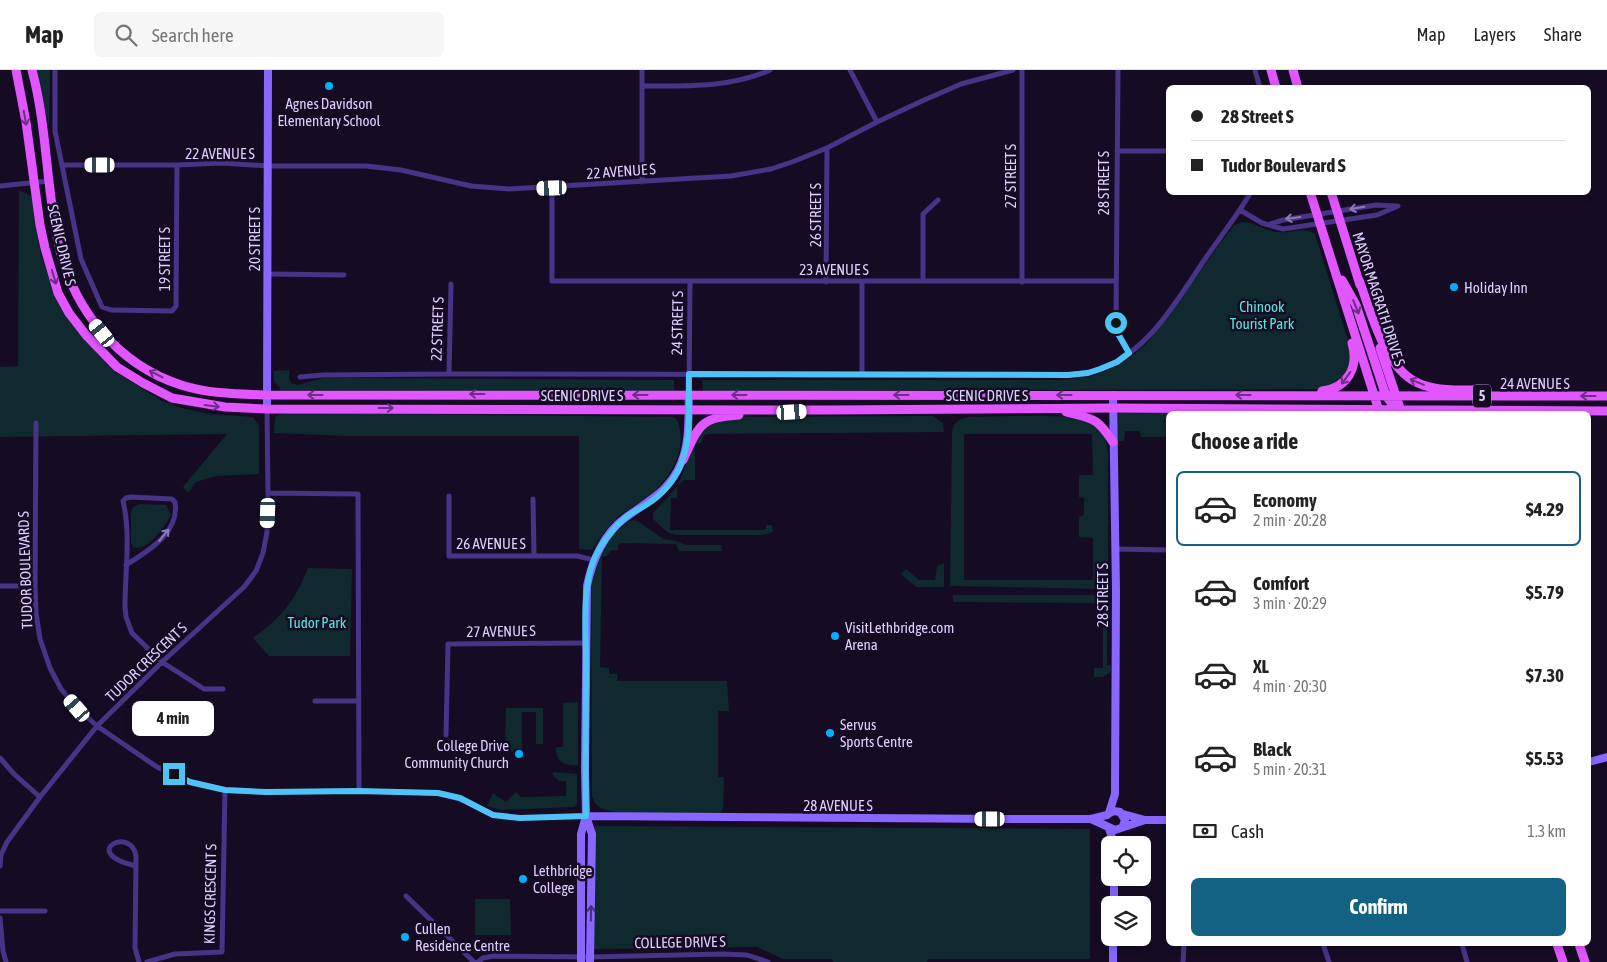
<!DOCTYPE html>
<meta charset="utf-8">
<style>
body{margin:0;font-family:"Asap Condensed",sans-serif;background:#f6f6f6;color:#222;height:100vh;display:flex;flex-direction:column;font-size:19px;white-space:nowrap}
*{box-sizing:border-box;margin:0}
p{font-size:16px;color:#767676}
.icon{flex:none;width:28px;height:28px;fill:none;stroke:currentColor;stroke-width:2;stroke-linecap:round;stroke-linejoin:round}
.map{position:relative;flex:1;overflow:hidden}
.side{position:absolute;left:1166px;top:341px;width:425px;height:535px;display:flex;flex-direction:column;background:#fff;border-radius:8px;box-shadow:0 2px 8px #0003}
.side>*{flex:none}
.top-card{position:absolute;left:1166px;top:15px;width:425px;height:110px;border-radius:8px;box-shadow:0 2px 8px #0003;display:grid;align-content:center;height:110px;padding:0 25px;background:#fff}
.tools{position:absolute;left:1101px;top:766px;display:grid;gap:10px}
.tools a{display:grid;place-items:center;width:50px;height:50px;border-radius:8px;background:#fff;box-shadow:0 2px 8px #0003;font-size:25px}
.end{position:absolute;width:22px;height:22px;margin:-11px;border:6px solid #4fc3f7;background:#111;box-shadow:0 0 0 2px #111}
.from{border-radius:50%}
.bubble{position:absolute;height:35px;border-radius:8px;background:#fff;box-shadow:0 2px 8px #0003;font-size:16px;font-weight:700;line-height:35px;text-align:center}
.car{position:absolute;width:15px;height:30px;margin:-15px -8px;border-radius:6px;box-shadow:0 0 4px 1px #0007;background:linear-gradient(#fff 24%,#345 0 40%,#fff 0 76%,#345 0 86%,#fff 0)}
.top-card b{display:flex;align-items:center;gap:18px;height:48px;font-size:19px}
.top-card b+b{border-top:1px solid #e0e0e0}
.top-card i{width:12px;height:12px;background:#222}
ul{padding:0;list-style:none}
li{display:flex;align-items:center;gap:15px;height:75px;margin:0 10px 8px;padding:0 15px;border:2px solid transparent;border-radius:8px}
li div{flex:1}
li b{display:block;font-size:19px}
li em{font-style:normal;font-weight:700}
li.current{border-color:#136283}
li>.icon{width:45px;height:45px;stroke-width:1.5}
h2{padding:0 25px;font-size:22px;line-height:60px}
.pay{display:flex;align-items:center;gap:12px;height:55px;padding:0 25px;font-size:19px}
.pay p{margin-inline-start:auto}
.cta{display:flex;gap:10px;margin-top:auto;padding:10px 25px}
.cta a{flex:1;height:58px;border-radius:8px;background:#136283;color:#fff;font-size:20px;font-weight:700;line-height:58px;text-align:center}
header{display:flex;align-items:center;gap:30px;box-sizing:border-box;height:70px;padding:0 25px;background:#fff;border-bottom:1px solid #e0e0e0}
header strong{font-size:24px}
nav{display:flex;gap:28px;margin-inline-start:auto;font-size:18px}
.search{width:350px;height:45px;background:#f6f6f6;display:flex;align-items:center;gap:12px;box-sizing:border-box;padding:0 18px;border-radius:8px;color:#767676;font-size:19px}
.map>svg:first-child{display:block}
.green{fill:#0f292e;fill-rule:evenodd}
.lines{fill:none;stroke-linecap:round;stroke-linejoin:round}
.street{stroke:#473487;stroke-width:5}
.secondary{stroke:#86f;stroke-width:8}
.primary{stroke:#e156ff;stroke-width:9}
.oneway{stroke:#712d87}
.oneway2{stroke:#8b7abd}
.oneway3{stroke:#43307c}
.route{stroke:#4fc3f7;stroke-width:6}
.poi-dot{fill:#00b0fa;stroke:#150c24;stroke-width:2}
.labels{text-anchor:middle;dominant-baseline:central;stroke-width:5;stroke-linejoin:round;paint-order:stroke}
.shield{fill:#150c24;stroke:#a294bd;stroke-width:1}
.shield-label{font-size:14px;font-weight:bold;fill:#decfff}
.poi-label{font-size:15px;fill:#decfff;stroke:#150c24;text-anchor:start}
.street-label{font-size:15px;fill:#decfff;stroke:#150c24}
.park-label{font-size:15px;fill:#52e8e0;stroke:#150c24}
</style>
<header>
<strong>Map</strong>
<div class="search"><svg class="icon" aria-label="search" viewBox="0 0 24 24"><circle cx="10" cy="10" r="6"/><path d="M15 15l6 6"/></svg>Search here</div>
<nav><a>Map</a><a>Layers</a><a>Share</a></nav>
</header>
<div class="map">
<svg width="1607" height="892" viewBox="0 0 1607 892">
<rect width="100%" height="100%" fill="#150c24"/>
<!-- green -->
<path class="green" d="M36,0H50L49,56Z
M19,121L26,123L32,127L41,185L59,235L76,260L114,301L162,331L185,339L210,344L253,347L259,356V404L216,406L196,412L188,423L183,417L227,364L0,367V297L18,296Z
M1243,152C1255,152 1265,161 1277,162C1292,164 1302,156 1315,164L1351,280C1350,305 1346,308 1324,319L703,321L702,310H1057C1098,309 1119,299 1148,272L1228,163L1234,155Z
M289,300V308L291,313L298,315L323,308L674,310V322L281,320L274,311V301Z
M1113,338L1258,339L1319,344H1169V367H1141L1140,361H1125L1124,371H1113Z
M283,343L672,347L676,348C690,376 671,409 648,427C639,434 628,439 619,446C608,456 600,468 592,480L579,479V366H345L274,363L275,347Z
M933,346L943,353L944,362L706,364L704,366L701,373L695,374V410H684L677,416V428H671L670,460H763L766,459V455H772L773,461L771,463L760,465H676L667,462L653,449V443L670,425L677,416L695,374L705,355L728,347Z
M969,347C989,347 1078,343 1091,351C1102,358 1107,371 1108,384V515L1103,519L950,516L952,363C953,352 959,349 969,347ZM964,364H1092L1093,405H1079V427L1084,428V445L1079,447V467L1093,468V510H964Z
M140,434L166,435L171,445C165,456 146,484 133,477L131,472V442L133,437Z
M633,450L638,451L663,469L676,471L686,475H721L722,481H679L676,474L621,473L618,475V480H611L607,486L602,487L600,597L609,598V604H617V611H727L729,641H718V707H723L724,709L723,737L722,741L717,744C695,743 616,747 601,738C595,735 594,731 592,726L591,508C599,487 610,459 633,450Z
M944,493V517H916L901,504L906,499L919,510H935L937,496Z
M308,498L352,499L350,586H269L253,568C281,548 295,531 308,498Z
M953,525H1104L1107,528V595H1111V601L1103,607H1094V598H1103V535H1096L1095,533L953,532Z
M578,632V695C565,696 555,692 556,677H563V633Z
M506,638H543V674H536V642H522V681H505Z
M554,702L577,704V734L574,737L501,740L487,736L493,723L506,732L516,722L521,727L566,726V711H559L552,704Z
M595,756L1090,759V889H928L927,892H833L832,889H783L757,877L594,879Z
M475,829H510L511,865H475Z"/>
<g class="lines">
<!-- street -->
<path class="street" d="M55,0V61L81,189L102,237L111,240L172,241L176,236L177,95
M642,0V112
M850,0L877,52
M1118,0L1116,253V260L1129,283
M1255,0L1260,18
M642,16C685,16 730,18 770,0
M1117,81H1166
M62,95H177L222,93L268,96H366L401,100L471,116L509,119L731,106L771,99L792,92L827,78L877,52L922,31L961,14L1013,0
M0,116L49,111
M552,118V211H1116
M1240,140L1262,153L1283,159L1377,145L1398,136
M1270,154L1283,150L1376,135L1397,136
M268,204L344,205
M923,211V144L938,130
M826,212L827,78
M1022,212V0
M449,304L451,214
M862,305V212
M300,307L323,305L449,304L1068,305C1079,303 1090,303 1101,299C1150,280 1177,230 1205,189C1220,167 1237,146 1251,122
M689,325L690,212
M36,353L35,516L36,543L40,569L50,598L61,619L77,638L97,656L157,697L190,712L225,720L266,722L359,721L438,723L460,729L493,745L520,748L586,746
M268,423L358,424L359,721
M449,426V486H577L594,490
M533,429L534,485
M1115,479L1169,480
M126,495C148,481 180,463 175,432L172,429L131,427L126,428L123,431C131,465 125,502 125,537L126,547L132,563L162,592L204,619H223
M0,516H35
M315,631H359
M446,665L448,574L586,573
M0,688L14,704L40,727
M0,796L1,785L7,772L40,727L97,656L162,592L244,517L256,501L263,483L267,462L268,423L267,339
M136,796C77,782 133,755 136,787L135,878L139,892
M406,826L474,892
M0,841H45
M0,848L3,881L6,892
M1323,874L1329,892
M1462,874L1467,892
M147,892L175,884L222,882L225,720
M478,892L483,888L493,886L590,887L723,884L747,885L768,892
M1183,892L1184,874"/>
<!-- secondary -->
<path class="secondary" d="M267,339L268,0
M1589,692L1607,687
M1109,743L1115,724L1116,521L1113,325
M1108,744L1114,741L1120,742L1125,750L1123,756
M1123,744L1145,750
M586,746L1008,749H1091L1107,745
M1091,749L1115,760L1145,750H1169
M1109,758L1114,775
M1114,835V808
M581,892V764L586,746
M590,892L592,764L586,746L585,700L587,516C592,491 604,463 625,448C649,430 669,422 681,393C690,372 688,347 689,325
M1113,892V868"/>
<!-- primary -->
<path class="primary" d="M16,0L26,52L40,155L45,178L58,223L69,243L86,265L117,297L143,313L172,328L225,337L267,339L828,340L1113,338L1607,341
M32,0C47,56 46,115 58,172C72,237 116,294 181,315C209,324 238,324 267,325L1607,326
M1271,0L1276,18
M1293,0L1298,18
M1310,122L1380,344
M1331,122L1360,215
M1342,210L1356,235L1386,326L1393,335L1400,340
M1359,210C1372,244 1385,303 1423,315C1440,321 1460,320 1477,320
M1380,278L1402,344
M1322,321C1348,318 1359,297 1352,273
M1066,342C1093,349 1097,347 1113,372
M683,390C699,356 699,347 739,345
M1557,874L1563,892
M1579,874L1585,892"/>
</g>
<!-- one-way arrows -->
<defs><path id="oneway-shaft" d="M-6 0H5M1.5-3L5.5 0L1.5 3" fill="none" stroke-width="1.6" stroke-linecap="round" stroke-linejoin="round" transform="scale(1.25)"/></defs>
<g class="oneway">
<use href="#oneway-shaft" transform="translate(25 48) rotate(80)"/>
<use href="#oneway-shaft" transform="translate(54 207) rotate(73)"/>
<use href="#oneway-shaft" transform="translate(1356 237) rotate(68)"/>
<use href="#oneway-shaft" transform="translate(156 304) rotate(-153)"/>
<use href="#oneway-shaft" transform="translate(1346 308) rotate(126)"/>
<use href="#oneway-shaft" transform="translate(1417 312) rotate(-157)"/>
<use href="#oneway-shaft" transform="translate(477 324) rotate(180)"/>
<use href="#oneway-shaft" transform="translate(315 325) rotate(180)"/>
<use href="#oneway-shaft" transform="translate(640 325) rotate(-180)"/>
<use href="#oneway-shaft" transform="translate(739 325) rotate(-180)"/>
<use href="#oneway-shaft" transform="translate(901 325) rotate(-180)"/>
<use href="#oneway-shaft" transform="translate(1064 325) rotate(-180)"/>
<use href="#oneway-shaft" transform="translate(1243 325) rotate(-180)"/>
<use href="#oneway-shaft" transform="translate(1588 326) rotate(180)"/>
<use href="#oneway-shaft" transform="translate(212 336) rotate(7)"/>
<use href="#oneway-shaft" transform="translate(386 338)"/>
</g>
<g class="oneway2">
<use href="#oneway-shaft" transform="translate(1357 138) rotate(171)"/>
<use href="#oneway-shaft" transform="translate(1293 148) rotate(172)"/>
<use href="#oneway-shaft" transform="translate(164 465) rotate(-51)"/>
</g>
<use class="oneway3" href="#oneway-shaft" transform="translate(591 843) rotate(-89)"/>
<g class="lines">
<!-- route -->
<path class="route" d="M174,704L190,712L225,720L266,722L359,721L438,723L460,728L493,745L520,748L586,746C585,696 586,645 586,594C586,564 582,520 593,492C599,477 611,460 624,449C630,443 639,439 646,435C662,425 676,409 682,391C692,364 688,333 689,304L1068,305L1088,303L1100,299L1117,292L1129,283L1116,260V253"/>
</g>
<!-- markers -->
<g class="poi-dot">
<circle cx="329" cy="16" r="5"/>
<circle cx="1454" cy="217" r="5"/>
<circle cx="835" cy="566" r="5"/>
<circle cx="830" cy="663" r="5"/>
<circle cx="519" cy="684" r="5"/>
<circle cx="523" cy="809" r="5"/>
<circle cx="405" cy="867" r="5"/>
</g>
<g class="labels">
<!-- shield labels -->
<rect class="shield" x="1473" y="314.5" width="18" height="23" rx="4"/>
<g class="shield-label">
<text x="1482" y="326">5</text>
</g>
<!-- poi labels -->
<g class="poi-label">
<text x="329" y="33" text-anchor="middle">Agnes Davidson<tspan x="329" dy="17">Elementary School</tspan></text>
<text x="1464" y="217">Holiday Inn</text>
<text x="845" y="557">VisitLethbridge.com<tspan x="845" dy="17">Arena</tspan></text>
<text x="840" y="654">Servus<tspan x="840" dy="17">Sports Centre</tspan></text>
<text x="509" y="675" text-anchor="end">College Drive<tspan x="509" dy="17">Community Church</tspan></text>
<text x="533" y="800">Lethbridge<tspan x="533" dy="17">College</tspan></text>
<text x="415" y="858">Cullen<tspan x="415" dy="17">Residence Centre</tspan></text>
</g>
<!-- street labels -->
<g class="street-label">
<text x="220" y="83">22 AVENUE S</text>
<text transform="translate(621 101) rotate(-4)">22 AVENUE S</text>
<text transform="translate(1010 106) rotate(-90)">27 STREET S</text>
<text transform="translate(1103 113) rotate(-90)">28 STREET S</text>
<text transform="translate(815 145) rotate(-90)">26 STREET S</text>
<text transform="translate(254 169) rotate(-90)">20 STREET S</text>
<text transform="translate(62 175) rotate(77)">SCENIC DRIVE S</text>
<text transform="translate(164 189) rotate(-90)">19 STREET S</text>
<text x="834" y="199">23 AVENUE S</text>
<text transform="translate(1379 229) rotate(72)">MAYOR MAGRATH DRIVE S</text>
<text transform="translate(677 253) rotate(-89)">24 STREET S</text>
<text transform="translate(437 259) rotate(-88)">22 STREET S</text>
<text x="1535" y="313">24 AVENUE S</text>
<text x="582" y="325">SCENIC DRIVE S</text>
<text x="987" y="325">SCENIC DRIVE S</text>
<text x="491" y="473">26 AVENUE S</text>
<text transform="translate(25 500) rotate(-92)">TUDOR BOULEVARD S</text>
<text transform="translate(1102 525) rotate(-90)">28 STREET S</text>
<text transform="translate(501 561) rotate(-1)">27 AVENUE S</text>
<text transform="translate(146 592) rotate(-44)">TUDOR CRESCENT S</text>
<text x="838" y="735">28 AVENUE S</text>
<text transform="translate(210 824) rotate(-89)">KINGS CRESCENT S</text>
<text transform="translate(680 872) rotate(-1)">COLLEGE DRIVE S</text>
</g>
<!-- park labels -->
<g class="park-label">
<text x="1262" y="236">Chinook<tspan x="1262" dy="17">Tourist Park</tspan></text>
<text x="317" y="552">Tudor Park</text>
</g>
</g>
</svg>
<div class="tools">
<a><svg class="icon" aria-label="locate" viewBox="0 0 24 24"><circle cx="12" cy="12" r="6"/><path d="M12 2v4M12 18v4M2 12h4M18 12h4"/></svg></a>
<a><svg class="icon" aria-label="layers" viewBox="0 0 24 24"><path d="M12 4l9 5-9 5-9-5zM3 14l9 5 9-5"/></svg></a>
</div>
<i class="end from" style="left:1116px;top:253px"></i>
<i class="end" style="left:174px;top:704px"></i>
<div class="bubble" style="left:132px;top:631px;width:82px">4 min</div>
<i class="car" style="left:100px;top:95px;rotate:270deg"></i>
<i class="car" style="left:552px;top:118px;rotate:268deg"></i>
<i class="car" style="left:102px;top:263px;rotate:321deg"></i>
<i class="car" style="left:792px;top:342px;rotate:87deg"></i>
<i class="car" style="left:268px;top:443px;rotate:182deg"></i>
<i class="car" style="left:77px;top:638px;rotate:319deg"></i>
<i class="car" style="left:990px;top:749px;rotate:270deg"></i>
<div class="top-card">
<b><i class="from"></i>28 Street S</b>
<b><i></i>Tudor Boulevard S</b>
</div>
<section class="side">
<h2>Choose a ride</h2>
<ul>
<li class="current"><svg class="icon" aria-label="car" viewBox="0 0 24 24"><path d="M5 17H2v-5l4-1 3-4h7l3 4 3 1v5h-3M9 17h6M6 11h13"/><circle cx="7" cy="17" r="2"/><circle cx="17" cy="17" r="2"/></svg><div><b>Economy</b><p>2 min · 20:28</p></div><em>$4.29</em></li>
<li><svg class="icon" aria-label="car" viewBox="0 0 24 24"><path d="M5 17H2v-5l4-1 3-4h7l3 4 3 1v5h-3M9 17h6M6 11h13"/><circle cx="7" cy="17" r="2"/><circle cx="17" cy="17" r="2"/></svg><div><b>Comfort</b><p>3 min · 20:29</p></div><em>$5.79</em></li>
<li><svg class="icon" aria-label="car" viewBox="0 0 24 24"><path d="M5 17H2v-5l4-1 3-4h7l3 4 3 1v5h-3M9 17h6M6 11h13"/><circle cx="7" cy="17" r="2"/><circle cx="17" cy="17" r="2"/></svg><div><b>XL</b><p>4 min · 20:30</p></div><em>$7.30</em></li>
<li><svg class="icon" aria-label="car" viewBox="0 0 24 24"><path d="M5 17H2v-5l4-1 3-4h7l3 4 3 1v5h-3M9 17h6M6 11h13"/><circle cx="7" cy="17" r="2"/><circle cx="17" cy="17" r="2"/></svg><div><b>Black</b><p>5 min · 20:31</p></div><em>$5.53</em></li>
</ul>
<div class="pay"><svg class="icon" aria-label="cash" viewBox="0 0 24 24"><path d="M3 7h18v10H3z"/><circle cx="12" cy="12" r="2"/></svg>Cash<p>1.3 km</p></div>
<div class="cta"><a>Confirm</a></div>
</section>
</div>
